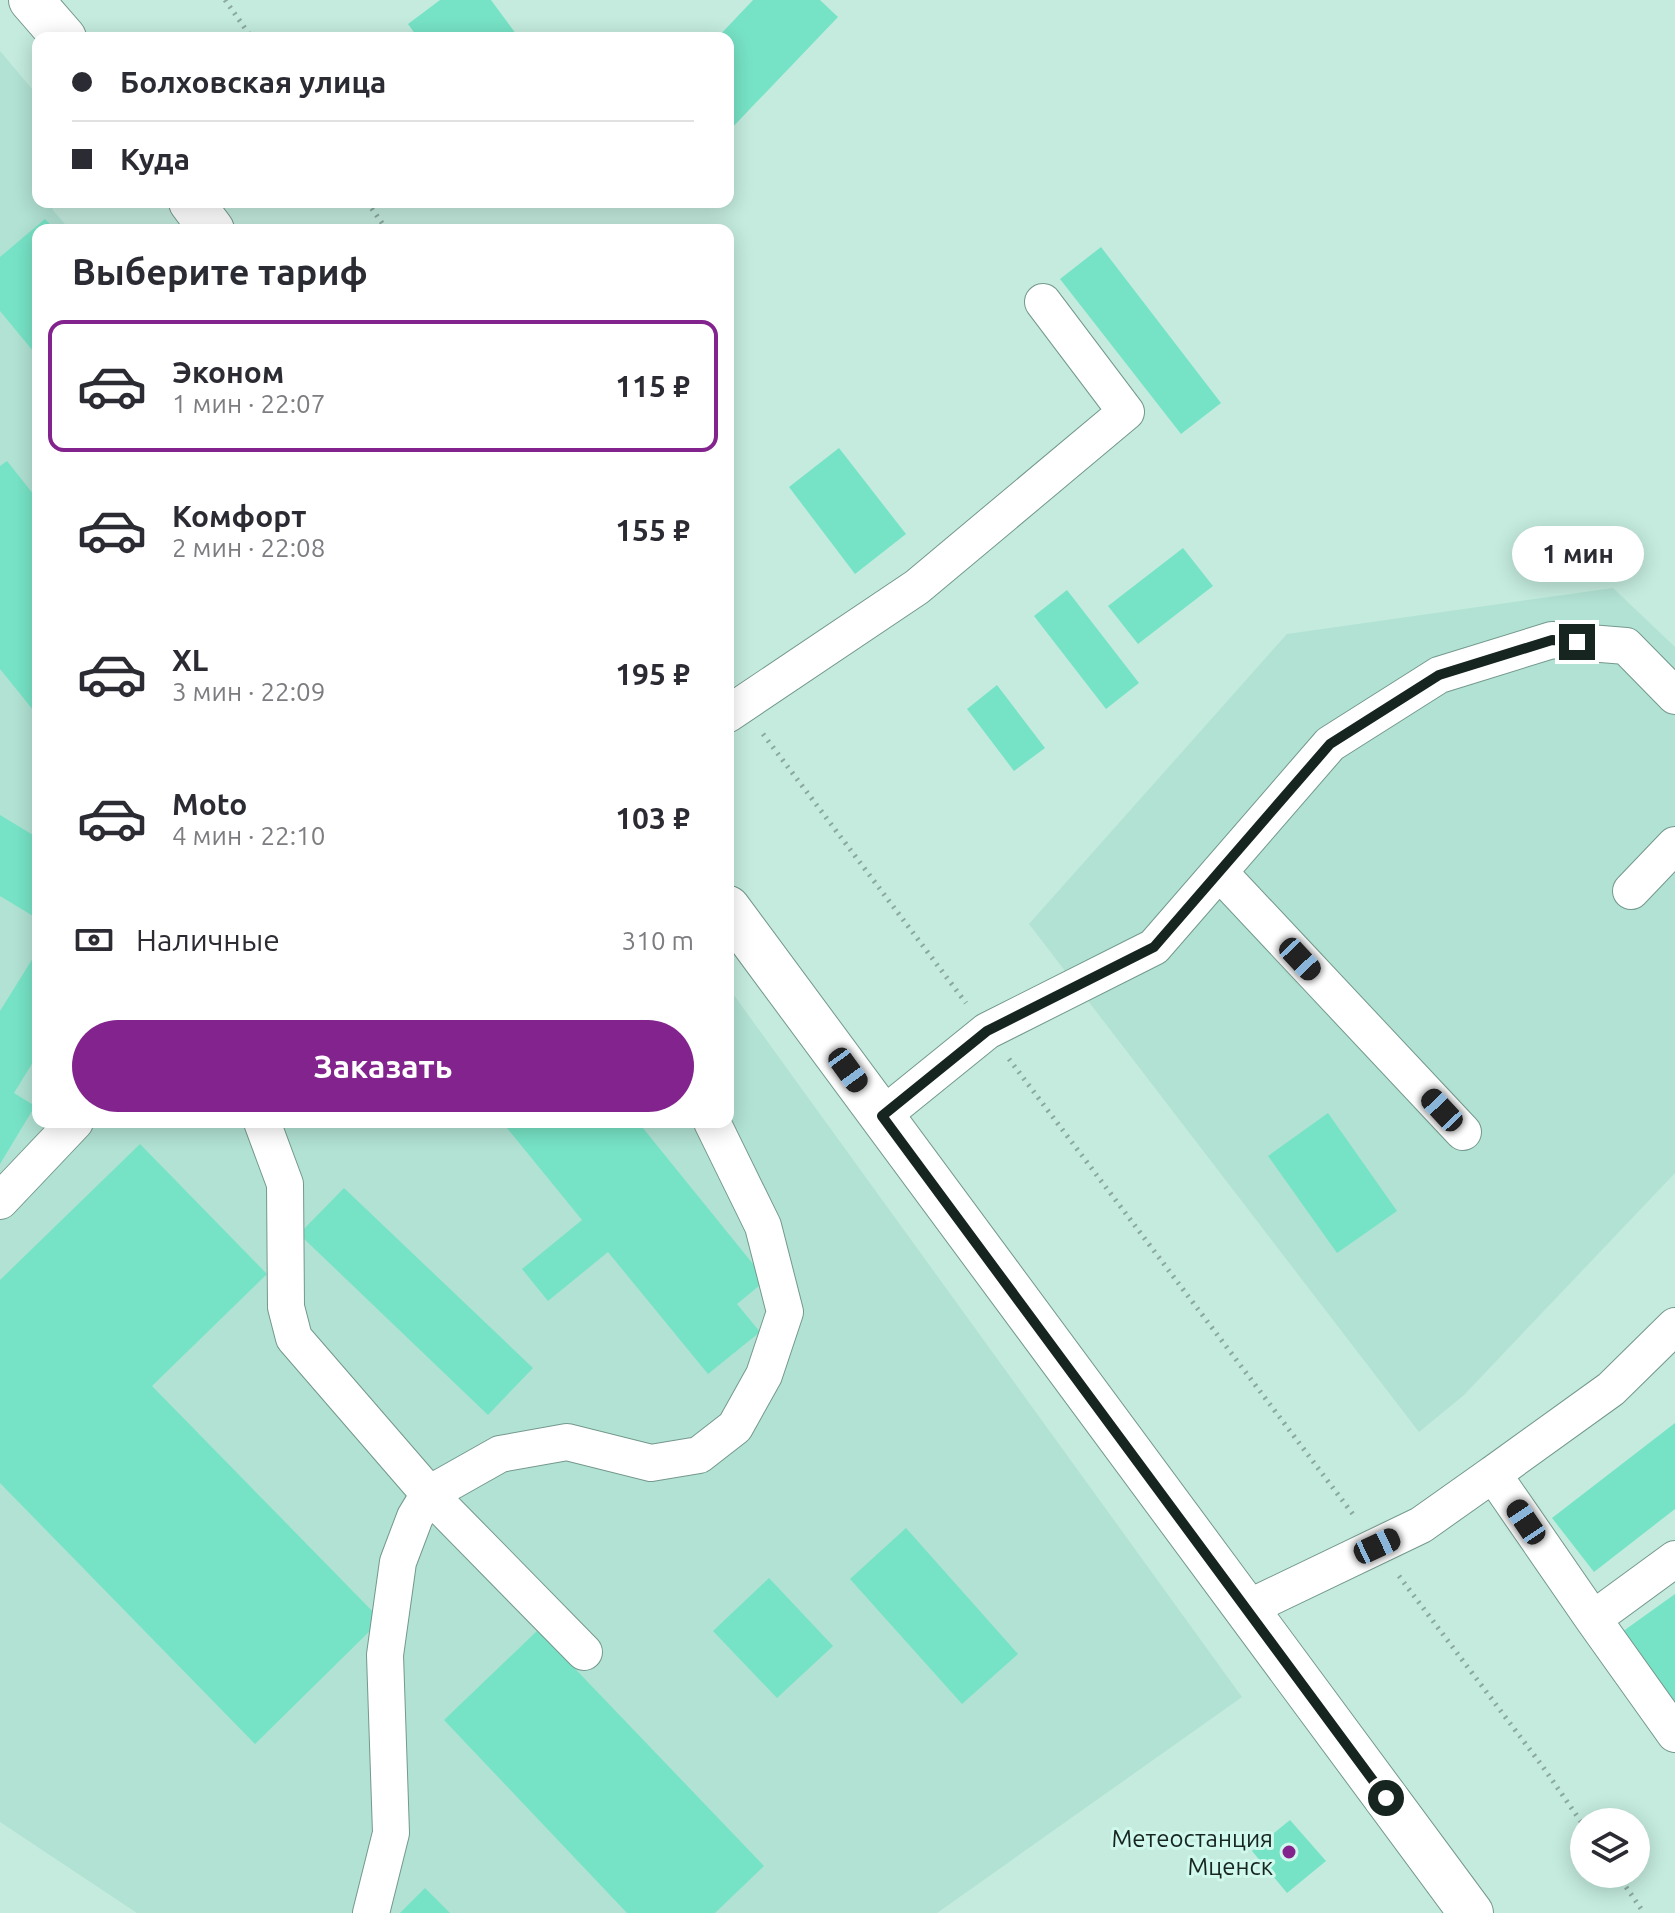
<!DOCTYPE html>
<html lang="ru">
<meta charset="utf-8">
<style>
body{margin:0;font-family:Ubuntu,sans-serif;background:#f7f7f7;color:#2b2b33;height:100vh;display:flex;flex-direction:column;font-size:30px;white-space:nowrap}
*{box-sizing:border-box;margin:0}
p{font-size:26px;color:#7c7c81}
.icon{flex:none;width:44px;height:44px;fill:none;stroke:currentColor;stroke-width:2;stroke-linecap:round;stroke-linejoin:round}
.map{position:relative;flex:1;overflow:hidden}
.sheet{position:absolute;left:32px;top:224px;width:702px;height:904px;display:flex;flex-direction:column;background:#fff;border-radius:16px;box-shadow:0 4px 20px #0003}
.sheet>*{flex:none}
.guide{position:absolute;left:32px;top:32px;width:702px;height:176px;border-radius:16px;box-shadow:0 4px 20px #0003;display:grid;align-content:center;height:176px;padding:0 40px;background:#fff}
.controls{position:absolute;left:1570px;top:1808px;display:grid;gap:16px}
.controls a{display:grid;place-items:center;width:80px;height:80px;border-radius:50%;background:#fff;box-shadow:0 4px 20px #0003;font-size:40px}
.end{position:absolute;width:36px;height:36px;margin:-18px;border:10px solid #162520;background:#fff;box-shadow:0 0 0 4px #fff}
.from{border-radius:50%}
.bubble{position:absolute;height:56px;border-radius:28px;background:#fff;box-shadow:0 4px 20px #0003;font-size:26px;font-weight:700;line-height:56px;text-align:center}
.car{position:absolute;width:24px;height:48px;margin:-24px -12px;border-radius:10px;box-shadow:0 0 6px 2px #0007;background:linear-gradient(#222 24%,#8ab4d8 0 40%,#222 0 76%,#8ab4d8 0 86%,#222 0)}
.guide b{display:flex;align-items:center;gap:28px;height:76px;font-size:30px}
.guide b+b{border-top:2px solid #e1e1e2}
.guide i{width:20px;height:20px;background:#2b2b33}
ul{padding:0;list-style:none}
li{display:flex;align-items:center;gap:24px;height:132px;margin:0 16px 12px;padding:0 24px;border:4px solid transparent;border-radius:16px}
li div{flex:1}
li b{display:block;font-size:30px}
li em{font-style:normal;font-weight:700}
li.selected{border-color:#83238d}
li>.icon{width:72px;height:72px;stroke-width:1.5}
h2{padding:0 40px;font-size:36px;line-height:96px}
.pay{display:flex;align-items:center;gap:20px;height:88px;padding:0 40px;font-size:30px}
.pay p{margin-inline-start:auto}
.cta{display:flex;gap:16px;margin-top:auto;padding:16px 40px}
.cta a{flex:1;height:92px;border-radius:48px;background:#83238d;color:#fff;font-size:32px;font-weight:700;line-height:92px;text-align:center}
.map>svg:first-child{display:block}
.built{fill:#b1e2d3}
.building{fill:#77e3c6}
.lines{fill:none;stroke-linecap:round;stroke-linejoin:round}
.minor-casing{stroke:#74988d;stroke-width:38}
.major-casing{stroke:#74988d;stroke-width:46}
.path{stroke:#8aa99f;stroke-width:5;stroke-dasharray:2 6;stroke-linecap:butt}
.minor{stroke:#fff;stroke-width:36}
.major{stroke:#fff;stroke-width:44}
.route{stroke:#162520;stroke-width:10}
.poi-dot{fill:#83238d;stroke:#d1f8ec;stroke-width:3}
.labels{text-anchor:middle;dominant-baseline:central;stroke-width:6;stroke-linejoin:round;paint-order:stroke}
.poi-label{font-size:24px;fill:#162520;stroke:#d1f8ec;text-anchor:end}
</style>
<div class="map">
<svg width="1675" height="1913" viewBox="0 0 1675 1913">
<rect width="100%" height="100%" fill="#c4ebde"/>
<!-- built -->
<path class="built" d="M0,51L38,96V202H60L52,209L70,230H38V1122H728V987L1242,1697L937,1913H137L0,1822Z
M1613,588L1675,647V1173L1464,1395L1419,1432L1029,924L1287,634Z"/>
<!-- building -->
<path class="building" d="M440,0H491L519,38H418L408,24Z
M753,0H820L838,17L728,132V38H717Z
M45,219L55,230H38V357L0,311V257Z
M1101,247L1221,403L1181,434L1060,279Z
M839,448L906,534L855,574L789,487Z
M7,461L38,500V716L0,669V466Z
M1183,548L1213,586L1138,644L1108,606Z
M1067,590L1139,683L1106,709L1034,616Z
M997,685L1045,748L1014,771L967,709Z
M0,815L38,838V919L0,896Z
M38,950V1054L14,1093L35,1106L0,1164V1011Z
M1328,1113L1397,1211L1337,1253L1268,1156Z
M502,1122H638L766,1280L737,1304L760,1332L708,1374L608,1252L548,1301L522,1269L582,1220Z
M140,1144L267,1274L152,1386L381,1620L255,1744L0,1483V1280Z
M344,1188L533,1368L488,1415L299,1234Z
M1675,1423V1509L1594,1572L1552,1518Z
M906,1528L1018,1654L962,1704L850,1579Z
M769,1578L833,1646L777,1698L713,1631Z
M1675,1594V1706L1622,1632Z
M538,1630L764,1866L715,1913H627L444,1720Z
M1290,1820L1326,1861L1287,1893L1252,1851Z
M425,1888L450,1913H400Z"/>
<g class="lines">
<!-- minor casing -->
<g class="minor-casing">
<path id="minor" d="M728,714L917,587L1126,412L1043,302
M1219,872L1463,1132
M1631,891L1675,845
M882,1116L987,1031L1154,947L1330,744L1439,675L1552,640L1626,646L1675,696
M262,1122L285,1184L286,1307L294,1338L429,1494L584,1652
M0,1201L75,1122
M1493,1474L1611,1389L1675,1326
M1246,1609L1421,1525L1493,1474L1593,1619L1675,1559
M1593,1619L1675,1734
M371,1913L391,1833L385,1655L398,1562L415,1517L429,1494L500,1454L567,1442L651,1463L699,1455L735,1427L764,1375L785,1312L763,1226L712,1122"/>
</g>
<!-- major casing -->
<g class="major-casing">
<path id="major" d="M31,0L64,38
M191,202L212,230
M728,908L1471,1913"/>
</g>
<!-- path -->
<path class="path" d="M225,0L252,38
M367,202L387,230
M763,734L966,1003
M1009,1059L1355,1517
M1399,1576L1543,1767L1584,1826
M1617,1874L1644,1913"/>
<!-- minor -->
<use href="#minor" class="minor"/>
<!-- major -->
<use href="#major" class="major"/>
</g>
<g class="lines">
<!-- route -->
<path class="route" d="M1386,1798L882,1116L987,1031L1154,947L1330,744L1439,675L1552,640L1577,642"/>
</g>
<!-- markers -->
<circle class="poi-dot" cx="1289" cy="1852" r="8"/>
<g class="labels">
<!-- poi labels -->
<g class="poi-label">
<text x="1273" y="1838">Метеостанция<tspan x="1273" dy="28">Мценск</tspan></text>
</g>
</g>
</svg>
<div class="controls">
<a><svg class="icon" aria-label="layers" viewBox="0 0 24 24"><path d="M12 4l9 5-9 5-9-5zM3 14l9 5 9-5"/></svg></a>
</div>
<i class="end from" style="left:1386px;top:1798px"></i>
<i class="end" style="left:1577px;top:642px"></i>
<div class="bubble" style="left:1512px;top:526px;width:132px">1 мин</div>
<i class="car" style="left:1300px;top:959px;rotate:137deg"></i>
<i class="car" style="left:848px;top:1070px;rotate:144deg"></i>
<i class="car" style="left:1442px;top:1110px;rotate:317deg"></i>
<i class="car" style="left:1526px;top:1522px;rotate:326deg"></i>
<i class="car" style="left:1377px;top:1546px;rotate:65deg"></i>
<div class="guide">
<b><i class="from"></i>Болховская улица</b>
<b><i></i>Куда</b>
</div>
<section class="sheet">
<h2>Выберите тариф</h2>
<ul>
<li class="selected"><svg class="icon" aria-label="car" viewBox="0 0 24 24"><path d="M5 17H2v-5l4-1 3-4h7l3 4 3 1v5h-3M9 17h6M6 11h13"/><circle cx="7" cy="17" r="2"/><circle cx="17" cy="17" r="2"/></svg><div><b>Эконом</b><p>1 мин · 22:07</p></div><em>115 ₽</em></li>
<li><svg class="icon" aria-label="car" viewBox="0 0 24 24"><path d="M5 17H2v-5l4-1 3-4h7l3 4 3 1v5h-3M9 17h6M6 11h13"/><circle cx="7" cy="17" r="2"/><circle cx="17" cy="17" r="2"/></svg><div><b>Комфорт</b><p>2 мин · 22:08</p></div><em>155 ₽</em></li>
<li><svg class="icon" aria-label="car" viewBox="0 0 24 24"><path d="M5 17H2v-5l4-1 3-4h7l3 4 3 1v5h-3M9 17h6M6 11h13"/><circle cx="7" cy="17" r="2"/><circle cx="17" cy="17" r="2"/></svg><div><b>XL</b><p>3 мин · 22:09</p></div><em>195 ₽</em></li>
<li><svg class="icon" aria-label="car" viewBox="0 0 24 24"><path d="M5 17H2v-5l4-1 3-4h7l3 4 3 1v5h-3M9 17h6M6 11h13"/><circle cx="7" cy="17" r="2"/><circle cx="17" cy="17" r="2"/></svg><div><b>Moto</b><p>4 мин · 22:10</p></div><em>103 ₽</em></li>
</ul>
<div class="pay"><svg class="icon" aria-label="cash" viewBox="0 0 24 24"><path d="M3 7h18v10H3z"/><circle cx="12" cy="12" r="2"/></svg>Наличные<p>310 m</p></div>
<div class="cta"><a>Заказать</a></div>
</section>
</div>
